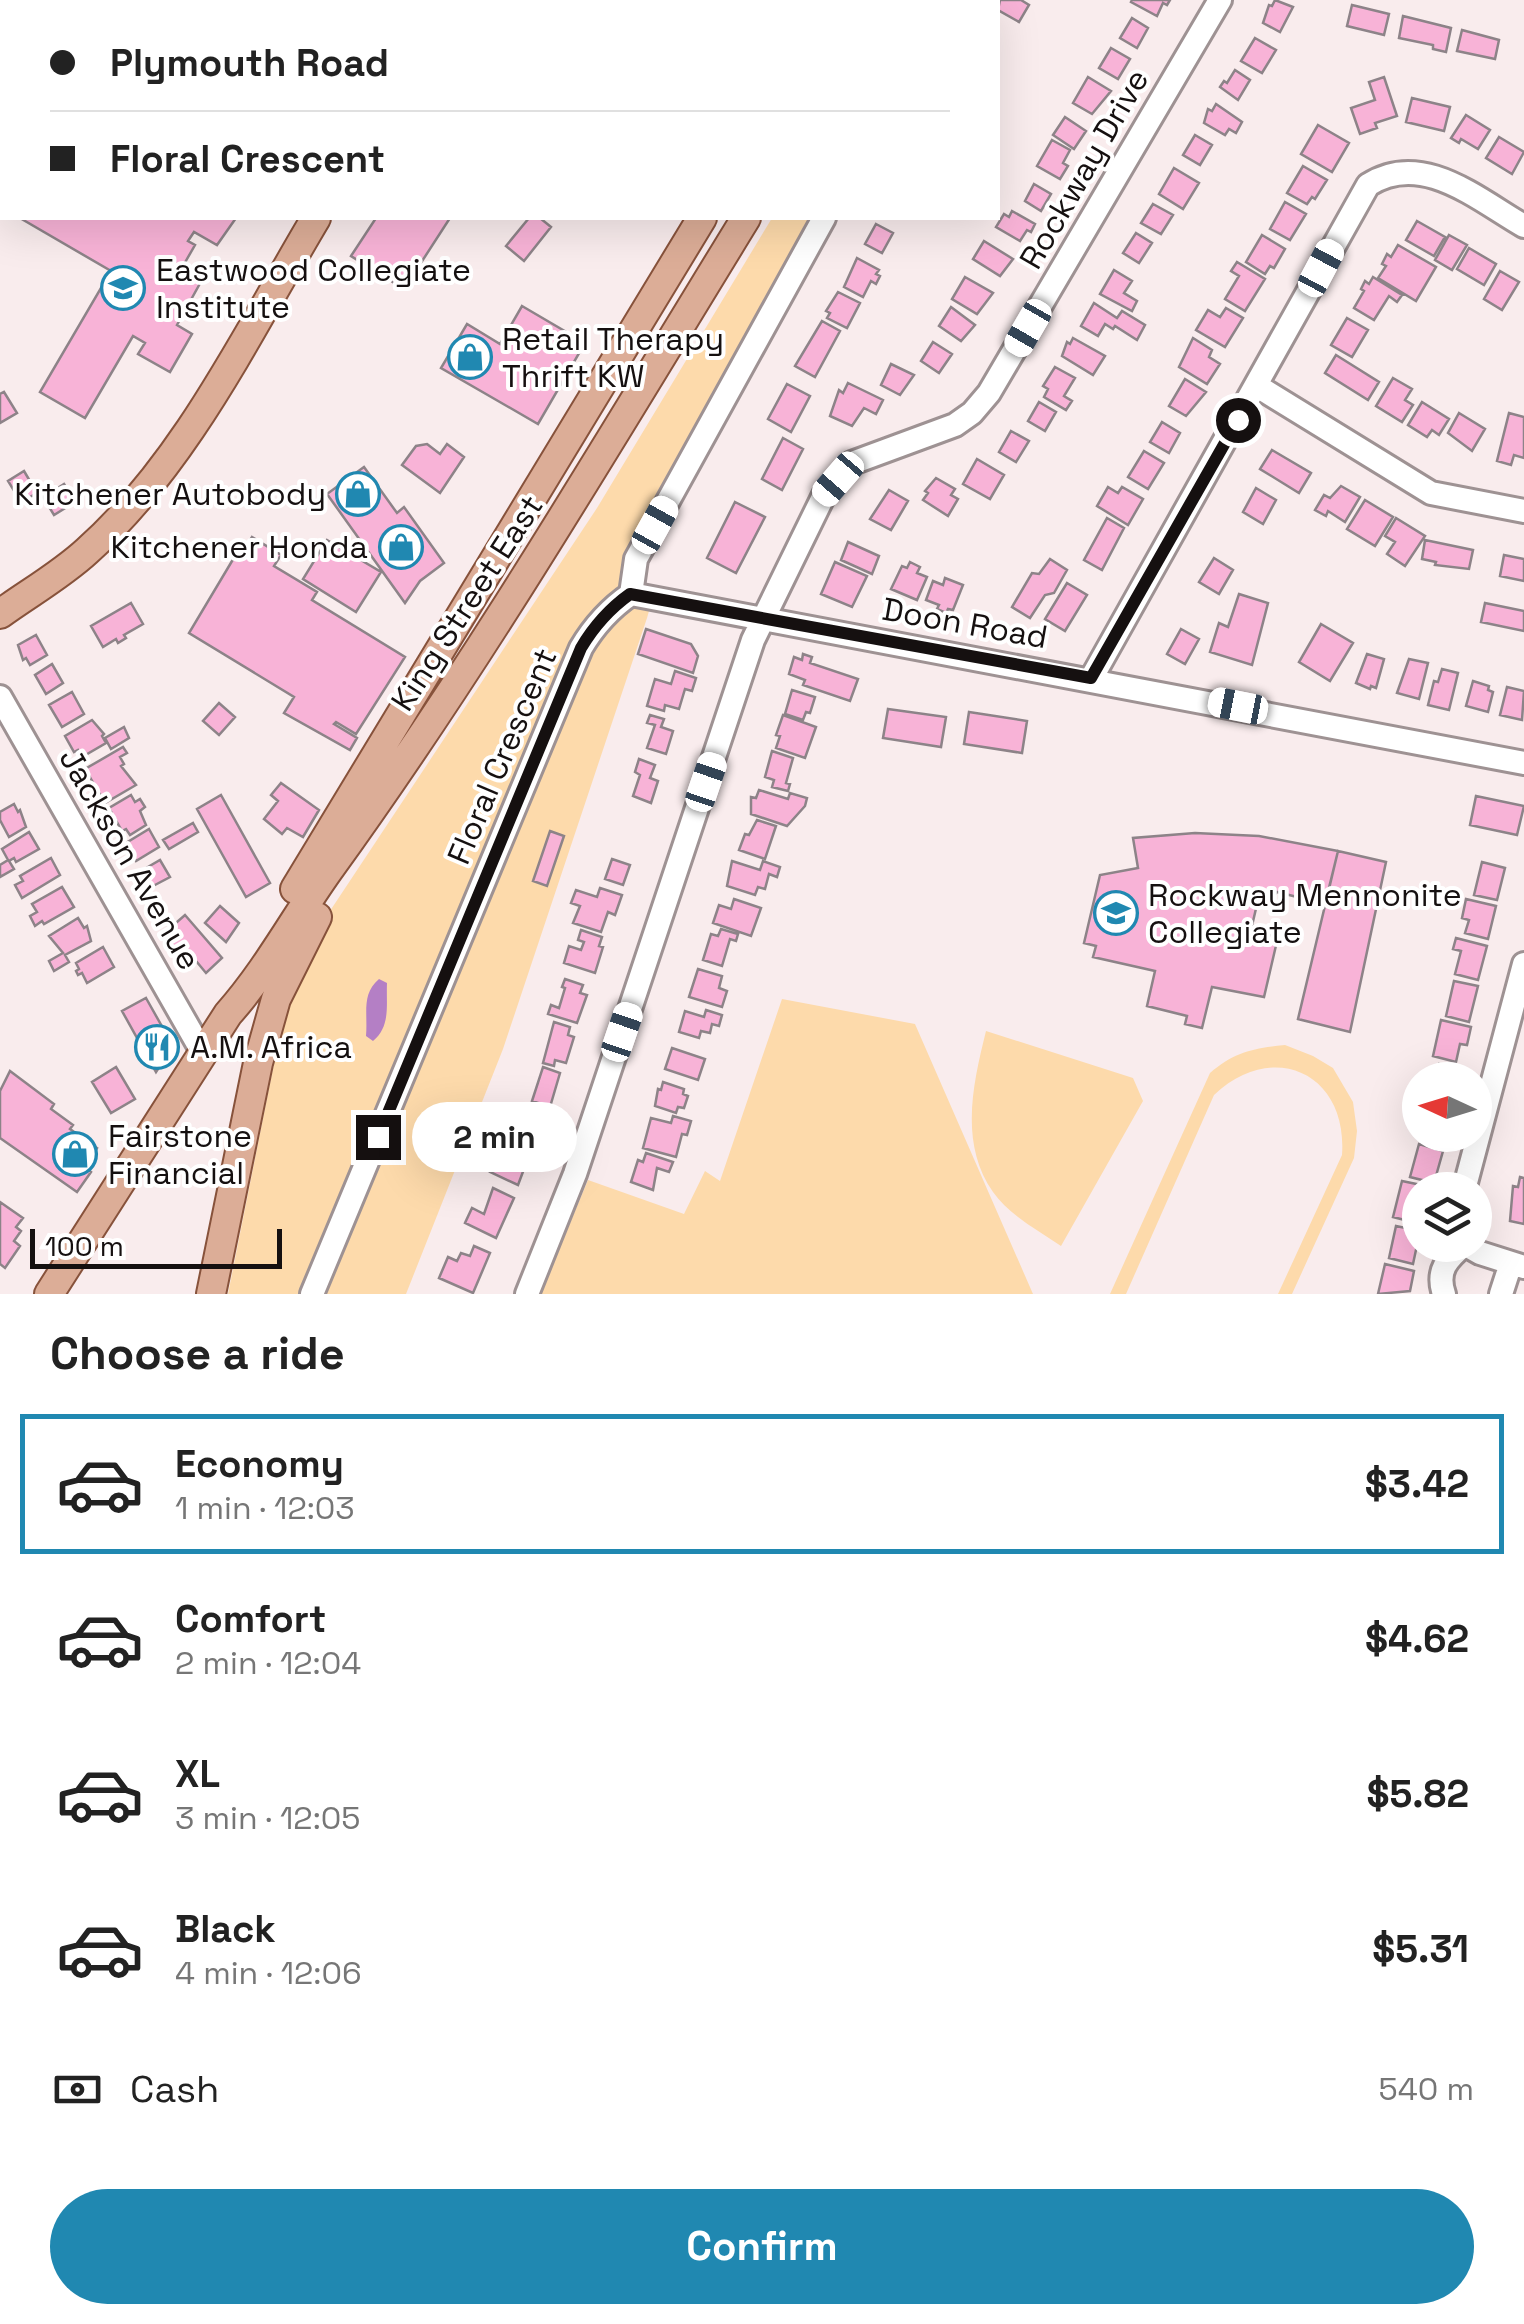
<!DOCTYPE html>
<meta charset="utf-8">
<style>
body{margin:0;font-family:"Space Grotesk",sans-serif;background:#f2f2f2;color:#222;height:100vh;display:flex;flex-direction:column;font-size:38px;white-space:nowrap}
*{box-sizing:border-box;margin:0}
p{font-size:32px;color:#767676}
.icon{flex:none;width:55px;height:55px;fill:none;stroke:currentColor;stroke-width:2;stroke-linecap:round;stroke-linejoin:round}
.map{position:relative;height:1294px;overflow:hidden}
.details{display:flex;flex-direction:column;background:#fff;flex:1}
.details>*{flex:none}
.hud{position:absolute;left:0px;top:0px;width:1000px;height:220px;box-shadow:0 10px 40px #0002;display:grid;align-content:center;height:220px;padding:0 50px;background:#fff}
.needle{width:65px;rotate:274deg}
.buttons{position:absolute;left:1402px;top:1062px;display:grid;gap:20px}
.buttons a{display:grid;place-items:center;width:90px;height:90px;border-radius:50%;background:#fff;box-shadow:0 10px 40px #0002;font-size:50px}
.scale{position:absolute;left:30px;bottom:25px;width:252px;box-sizing:border-box;padding-left:10px;border:5px solid #151010;border-top:0;font-size:28px;line-height:35px;white-space:nowrap;color:#151010;-webkit-text-stroke:8px #fff;paint-order:stroke}
.end{position:absolute;width:45px;height:45px;margin:-22px;border:12px solid #151010;background:#fff;box-shadow:0 0 0 5px #fff}
.from{border-radius:50%}
.bubble{position:absolute;height:70px;border-radius:35px;background:#fff;box-shadow:0 10px 40px #0002;font-size:32px;font-weight:800;line-height:70px;text-align:center}
.car{position:absolute;width:30px;height:60px;margin:-30px -15px;border-radius:12px;box-shadow:0 0 8px 2px #0007;background:linear-gradient(#fff 24%,#345 0 40%,#fff 0 76%,#345 0 86%,#fff 0)}
.hud b{display:flex;align-items:center;gap:35px;height:95px;font-size:38px}
.hud b+b{border-top:2px solid #e0e0e0}
.hud i{width:25px;height:25px;background:#222}
ul{padding:0;list-style:none}
li{display:flex;align-items:center;gap:30px;height:140px;margin:0 20px 15px;padding:0 30px;border:5px solid transparent;border-radius:0px}
li div{flex:1}
li b{display:block;font-size:38px}
li em{font-style:normal;font-weight:800}
li.selected{border-color:#2088b1}
li>.icon{width:90px;height:90px;stroke-width:1.5}
h2{padding:0 50px;font-size:45px;line-height:120px}
.pay{display:flex;align-items:center;gap:25px;height:110px;padding:0 50px;font-size:38px}
.pay p{margin-inline-start:auto}
.primary-button{display:flex;gap:20px;margin-top:auto;padding:20px 50px}
.primary-button a{flex:1;height:115px;border-radius:60px;background:#2088b1;color:#fff;font-size:40px;font-weight:800;line-height:115px;text-align:center}
.map>svg:first-child{display:block}
.green{fill:#fddaab}
.water{fill:#b47fc5}
.building{fill:#f8b3d7;stroke:#8d8388;stroke-width:2.5}
.lines{fill:none;stroke-linecap:round;stroke-linejoin:round}
.minor-casing{stroke:#9e9293;stroke-width:28}
.major-casing{stroke:#87523b;stroke-width:32}
.minor{stroke:#fff;stroke-width:22}
.major{stroke:#dcad97;stroke-width:28}
.route{stroke:#151010;stroke-width:12}
.labels{text-anchor:middle;dominant-baseline:central;stroke-width:8;stroke-linejoin:round;paint-order:stroke}
.street-label{font-size:32px;fill:#151010;stroke:#fff}
.poi-label{font-size:32px;fill:#151010;stroke:#fff;text-anchor:start}
</style>
<div class="map">
<svg width="1524" height="1294" viewBox="0 0 1524 1294">
<rect width="100%" height="100%" fill="#f9eced"/>
<!-- green -->
<path class="green" d="M772,218H809L637,538L624,578L610,599L649,611L647,618L503,1049L406,1294H228L283,1018L324,920L597,508Z
M782,999L915,1024L1033,1294H540L588,1180L684,1214L705,1171L720,1181Z
M986,1031L1133,1078L1143,1101L1061,1246C1038,1230 1009,1215 993,1192C959,1143 973,1084 986,1031Z
M1285,1045L1313,1056L1333,1068L1353,1102L1357,1131L1354,1158L1292,1294H1278L1342,1155C1348,1073 1273,1039 1214,1095L1126,1294H1110L1210,1073C1234,1052 1254,1048 1285,1045Z"/>
<!-- water -->
<path class="water" d="M379,979L387,983C386,1005 391,1026 373,1041L366,1036C368,1014 361,994 379,979Z"/>
<!-- building -->
<path class="building" d="M1000,0H1021L1029,5L1019,22L998,10Z
M1132,0H1170L1167,5L1163,3L1157,16L1131,2Z
M1275,0L1293,7L1280,32L1263,23L1269,5L1272,6Z
M1352,5L1389,14L1384,35L1347,26Z
M1403,16L1451,28L1446,52L1433,49V45L1399,38Z
M1132,18L1148,28L1137,48L1120,38Z
M1462,30L1499,40L1495,59L1457,51Z
M1255,38L1276,50L1262,73L1241,61Z
M1111,48L1130,59L1118,79L1099,68Z
M1235,70L1250,80L1238,100L1220,87L1224,81L1227,83Z
M1088,77L1111,91L1092,114L1073,103Z
M1384,77L1397,116L1375,123L1377,128L1360,134L1351,108L1375,100L1369,82Z
M1412,98L1450,107L1444,131L1406,122Z
M1216,104L1242,122L1236,133L1229,129L1225,135L1204,123L1208,109L1212,111Z
M1466,115L1490,130L1478,149L1461,139L1459,143L1451,138Z
M1065,117L1086,131L1074,149L1053,135Z
M1318,125L1349,143L1332,172L1301,154Z
M1195,135L1212,145L1200,165L1183,155Z
M1499,137L1524,152L1512,174L1486,158Z
M1052,140L1070,150L1063,163L1068,166L1060,179L1037,166Z
M1303,166L1327,180L1315,199L1312,197L1307,204L1287,193Z
M1174,168L1199,183L1183,209L1159,194Z
M1034,184L1051,194L1041,211L1025,201Z
M1285,202L1306,214L1290,240L1270,229Z
M1153,204L1173,215L1161,234L1141,223Z
M1012,211L1035,224L1031,232L1027,230L1020,241L996,227L1004,214L1009,217Z
M20,218H236L217,245L194,232L188,241L195,245L183,266L203,278L177,325L192,334L170,372L138,354L145,343L133,336L85,418L40,392L111,271Z
M376,218H450L404,289L351,256Z
M529,218H540L551,227L524,261L506,246Z
M1417,221L1445,237L1434,256L1406,240Z
M876,224L893,233L882,253L865,244Z
M1136,233L1152,243L1139,263L1123,253Z
M1262,235L1285,249L1274,268L1270,266L1265,274L1246,262Z
M1449,235L1467,245L1452,270L1435,260Z
M984,241L1013,259L1000,276L973,259Z
M1398,245L1436,267L1416,301L1378,278L1386,266L1382,264L1387,254L1391,257Z
M1469,248L1496,264L1484,285L1457,269Z
M857,258L879,270L876,274L880,276L876,284L871,281L863,297L844,287Z
M1237,262L1265,279L1245,311L1225,299L1239,276L1231,271Z
M1114,270L1132,281L1124,293L1137,301L1132,311L1100,294Z
M1500,271L1519,282L1502,310L1484,299Z
M965,277L993,293L977,314L952,299Z
M1373,277L1402,295L1397,302L1389,296L1374,320L1354,308L1364,291L1361,289L1365,281L1369,284Z
M838,292L860,303L847,328L827,318L830,313L826,311Z
M1094,303L1117,318L1122,311L1145,325L1137,340L1115,326L1113,329L1105,324L1098,336L1081,326Z
M522,306L585,343L538,424L441,368L467,324L500,344Z
M951,307L975,325L961,341L939,326Z
M1226,308L1243,318L1225,347L1196,330L1208,310L1220,317Z
M1347,318L1368,330L1352,357L1331,345Z
M822,321L840,331L815,377L795,366Z
M1073,338L1105,356L1093,375L1062,356L1067,342L1070,344Z
M1193,338L1212,350L1209,357L1220,364L1207,384L1179,367Z
M933,342L952,354L939,373L921,361Z
M1336,355L1379,382L1368,400L1325,373Z
M891,364L914,375L900,395L881,385Z
M1055,367L1075,378L1064,396L1072,401L1066,410L1044,397L1048,389L1043,386Z
M1393,378L1412,389L1405,400L1413,405L1402,422L1376,406Z
M1185,379L1206,392L1186,416L1169,406Z
M848,383L883,400L876,414L864,408L852,426L830,416L839,390L843,393Z
M787,384L810,396L791,432L768,419Z
M4,392L17,413L0,423V394Z
M1039,402L1056,412L1045,431L1028,421Z
M1422,402L1449,419L1439,435L1432,430L1427,437L1408,425Z
M1459,413L1485,429L1472,451L1448,433Z
M1509,413L1524,417V458L1514,455L1511,465L1497,461Z
M1162,422L1180,433L1169,453L1150,442Z
M1011,431L1029,441L1016,462L999,452Z
M783,438L803,449L782,490L762,479Z
M427,444L440,454L447,444L464,457L440,493L402,465L416,446Z
M1272,450L1311,473L1299,493L1260,469Z
M1144,451L1164,463L1148,489L1128,477Z
M977,459L1004,475L990,499L963,484Z
M364,467L397,513L404,507L444,563L420,581L405,603L327,494Z
M24,471L37,493L21,502L8,481Z
M936,478L955,489L951,495L958,499L948,516L923,500L928,493L925,491Z
M64,484L75,502L54,515L40,492L50,486L53,491Z
M1341,486L1360,497L1345,522L1328,511L1326,516L1315,510L1324,495L1330,498Z
M1108,487L1118,493L1122,487L1143,499L1128,525L1097,506Z
M1256,488L1276,500L1263,524L1243,512Z
M889,490L908,501L891,530L870,519Z
M1365,500L1393,517L1375,546L1347,529Z
M735,502L765,517L736,573L707,558Z
M1107,518L1124,528L1102,570L1084,560Z
M1396,518L1425,536L1405,566L1387,554L1395,542L1385,536Z
M252,537L281,555L274,566L317,592L312,600L405,657L356,734L336,722L334,724L357,738L350,750L284,713L294,697L189,633L241,546L245,548Z
M327,540L381,572L356,612L303,579Z
M1425,540L1473,550L1469,569L1435,565L1436,562L1422,559Z
M848,542L879,556L872,574L841,560Z
M1504,555L1524,559V581L1500,576Z
M1214,558L1233,570L1219,594L1199,582Z
M1050,559L1067,570L1054,593L1045,595L1030,618L1012,607L1032,573L1039,574Z
M835,562L867,576L852,607L821,594Z
M910,562L920,567L917,573L927,577L917,600L891,589L902,566L907,568Z
M945,578L963,585L953,610L948,609L946,613L937,609L939,605L926,600L933,581L943,585Z
M1067,583L1087,595L1065,631L1045,619Z
M1239,594L1268,603L1252,665L1210,652L1219,623L1228,627Z
M131,603L143,624L124,635L126,638L118,643L116,639L103,647L91,626Z
M1485,603L1524,611V631L1481,622Z
M1321,624L1353,643L1330,681L1299,662Z
M646,629L691,644L698,656L693,673L638,654Z
M1181,629L1199,639L1185,664L1167,654Z
M36,635L47,655L30,665L26,658L23,660L18,645Z
M803,654L812,657L810,663L858,679L850,701L803,685L805,680L789,674L794,657L802,660Z
M1367,654L1384,659L1376,688L1371,686L1370,689L1356,683Z
M1409,659L1428,663L1419,699L1397,693Z
M52,664L63,683L46,694L35,675Z
M1442,669L1458,673L1449,710L1428,705L1434,681L1438,682Z
M675,671L696,678L692,691L685,689L679,709L665,705L664,711L647,706L655,679L671,684Z
M1473,681L1489,686L1488,690L1493,692L1488,712L1466,706Z
M1507,687L1524,691L1522,720L1500,715Z
M792,690L815,697L810,713L806,712L803,720L785,714Z
M72,692L84,714L62,727L49,705Z
M219,703L235,717L219,735L203,721Z
M888,709L946,717L941,747L883,738Z
M969,712L1027,721L1022,753L964,744Z
M650,715L664,719L661,727L673,731L666,754L647,748L655,725L647,723Z
M783,715L816,727L805,758L776,748L780,736L776,735Z
M92,720L104,734L102,736L106,743L82,757L78,750L74,752L65,736Z
M124,727L129,738L111,749L105,738Z
M123,747L127,753L120,757L124,764L121,766L136,785L105,803L85,769Z
M772,751L793,758L786,783L790,784L788,791L772,787L774,780L765,777Z
M639,759L655,765L650,778L658,781L651,803L633,796L640,775L635,772Z
M281,783L319,810L303,837L287,828L282,834L264,819L278,801L271,795Z
M759,790L788,799L790,793L807,798L805,806L787,826L751,814V797L756,798Z
M131,795L135,802L140,799L145,807L140,811L146,825L130,835L126,829L122,831L109,808Z
M221,795L270,883L246,897L197,809Z
M1476,796L1524,806L1517,835L1470,825Z
M14,804L18,812L20,810L26,827L9,837L0,820V812Z
M757,820L776,826L765,859L739,850L745,834L749,835Z
M193,823L198,832L169,849L163,840Z
M149,829L159,847L136,861L126,843Z
M550,831L564,836L547,886L533,881Z
M29,832L39,849L16,862L14,858L9,861L14,869L0,877V865L8,860L2,849Z
M1195,833L1259,836L1338,851L1325,904L1277,892L1271,899L1258,900L1251,930L1278,937L1264,997L1212,987L1202,1028L1185,1024L1187,1016L1147,1006L1155,971L1093,957L1096,946L1084,943L1100,875L1138,868L1133,838Z
M1338,851L1386,862L1350,1032L1298,1019Z
M51,858L60,875L22,898L15,885L23,881L20,876Z
M612,859L630,865L623,885L605,879Z
M160,860L170,877L153,886L141,871Z
M732,861L760,870L763,861L780,867L777,877L769,874L765,889L758,887L755,895L727,886Z
M1482,862L1505,868L1497,900L1474,895Z
M62,887L74,907L44,924L42,921L35,926L30,916L37,912L32,904Z
M600,888L622,895L615,915L608,912L601,932L573,923L580,906L571,903L576,890L597,897Z
M734,899L761,908L751,936L713,923L719,905L731,909Z
M1466,899L1496,906L1488,939L1465,933L1469,920L1462,918Z
M220,906L239,923L226,942L205,923Z
M185,915L222,958L206,973L187,950L179,957L161,936Z
M78,918L84,928L87,926L91,941L65,955L69,962L54,971L49,961L63,953L49,936Z
M721,929L738,934L736,941L730,939L722,966L703,960L711,934L718,936Z
M581,930L602,937L599,946L603,947L595,973L564,963L569,946L581,950L584,942L578,940Z
M1456,938L1487,946L1478,980L1455,974L1461,951L1453,949Z
M103,947L114,967L87,983L82,973L78,975L76,971L79,969L76,963Z
M698,969L722,976L719,988L727,991L722,1007L689,997Z
M565,979L583,985L580,993L587,995L577,1023L548,1014L551,1005L559,1008L565,988L562,987Z
M1454,981L1478,986L1469,1022L1446,1016Z
M146,998L173,1046L156,1072L122,1011Z
M706,1010L722,1015L719,1026L712,1024L710,1033L701,1031L699,1038L679,1032L685,1011L704,1017Z
M1441,1020L1471,1027L1467,1045L1460,1044L1456,1062L1433,1056Z
M554,1022L570,1027L568,1035L574,1037L566,1063L555,1060L554,1066L543,1063Z
M672,1048L705,1059L698,1080L665,1069Z
M1439,1064L1459,1069L1457,1080H1435Z
M116,1067L135,1099L111,1113L92,1082Z
M543,1067L560,1073L550,1107L532,1101Z
M10,1071L54,1104L51,1109L73,1125L70,1129L97,1148L84,1167L91,1172L77,1192L0,1138V1091Z
M663,1082L684,1089L683,1094L688,1096L684,1108L678,1107L676,1113L655,1106L658,1089L661,1090Z
M520,1108L539,1116L527,1142L533,1145L518,1185L490,1172Z
M673,1116L691,1121L687,1135L682,1134L676,1157L643,1148L651,1118L671,1123Z
M1419,1144L1443,1151L1434,1183L1410,1177Z
M646,1153L673,1162L669,1172L657,1168L653,1190L631,1182L638,1160L643,1162Z
M1520,1177L1524,1178V1224L1510,1221L1513,1186L1518,1187Z
M1402,1181L1426,1186L1425,1190H1420V1224L1393,1217Z
M493,1188L514,1198L496,1238L465,1223L472,1208L484,1214Z
M0,1202L23,1218L16,1227L21,1231L14,1241L20,1246L5,1268L0,1264Z
M1396,1226L1420,1231L1413,1264L1389,1258Z
M474,1246L490,1253L473,1293L439,1278L448,1257L457,1261L461,1253L470,1256Z
M1385,1264L1414,1271L1410,1291L1378,1294Z"/>
<g class="lines">
<!-- minor casing -->
<g class="minor-casing">
<path id="minor" d="M942,2L943,0
M1257,386L1431,493L1524,511
M631,594L1524,763
M631,594L636,559L824,218
M1091,679L1368,185C1422,150 1477,199 1524,226
M0,697L203,1053
M1464,1190L1524,964
M1466,1245L1480,1253L1524,1267
M312,1294L581,648C594,626 609,609 631,594
M527,1294L575,1174L753,640L824,495L852,463L955,425L972,413L989,393L1220,0
M1444,1294C1436,1271 1447,1259 1464,1245
M1501,1294L1511,1263"/>
</g>
<!-- major casing -->
<g class="major-casing">
<path id="major" d="M442,2L443,0
M827,2L828,0
M878,2L879,0
M0,614C29,593 61,575 87,551C186,463 249,330 316,218
M295,889L702,218
M49,1294L228,1014C267,970 294,919 328,871C480,661 611,438 746,218
M211,1294L258,1063L276,999L317,917"/>
</g>
<!-- minor -->
<use href="#minor" class="minor"/>
<!-- major -->
<use href="#major" class="major"/>
</g>
<g class="lines">
<!-- route -->
<path class="route" d="M378,1137L581,648C594,626 609,609 630,594L1091,678L1238,420"/>
</g>
<!-- icons -->
<defs>
<g id="school-ring" transform="scale(2.25)"><circle r="9.5" fill="#fff" stroke="#2088b1" stroke-width="1.5"/><path d="M0-5L7-2L0 1L-7-2ZM-4 1L0 2.5L4 1V4Q0 6-4 4Z" fill="#2088b1"/></g>
<g id="shop-ring" transform="scale(2.25)"><circle r="9.5" fill="#fff" stroke="#2088b1" stroke-width="1.5"/><path d="M-5-2.5h2.3a2.7 3.5 0 0 1 5.4 0H5L5.5 6h-11ZM-1.5-2.5h3a1.5 2.3 0 0 0-3 0Z" fill="#2088b1"/></g>
<g id="restaurant-ring" transform="scale(2.25)"><circle r="9.5" fill="#fff" stroke="#2088b1" stroke-width="1.5"/><path d="M-5-6h1v4h1v-4h1v4h1v-4h1v5L-1.5 .5V6h-2V.5L-5-1ZM5-6V6H3V1.5H1.5Q1.5-4 5-6Z" fill="#2088b1"/></g>
</defs>
<g fill-rule="evenodd">
<use href="#school-ring" x="123" y="288"/>
<use href="#shop-ring" x="470" y="357"/>
<use href="#shop-ring" x="358" y="494"/>
<use href="#shop-ring" x="401" y="547"/>
<use href="#school-ring" x="1116" y="913"/>
<use href="#restaurant-ring" x="157" y="1047"/>
<use href="#shop-ring" x="75" y="1154"/>
</g>
<g class="labels">
<!-- street labels -->
<g class="street-label">
<text transform="translate(1084 169) rotate(-60)">Rockway Drive</text>
<text transform="translate(467 603) rotate(-57)">King Street East</text>
<text transform="translate(965 623) rotate(10)">Doon Road</text>
<text transform="translate(502 756) rotate(-67)">Floral Crescent</text>
<text transform="translate(130 859) rotate(60)">Jackson Avenue</text>
</g>
<!-- poi labels -->
<g class="poi-label">
<text x="156" y="270">Eastwood Collegiate<tspan x="156" dy="37">Institute</tspan></text>
<text x="502" y="339">Retail Therapy<tspan x="502" dy="37">Thrift KW</tspan></text>
<text x="326" y="494" text-anchor="end">Kitchener Autobody</text>
<text x="368" y="547" text-anchor="end">Kitchener Honda</text>
<text x="1148" y="895">Rockway Mennonite<tspan x="1148" dy="37">Collegiate</tspan></text>
<text x="190" y="1047">A.M. Africa</text>
<text x="108" y="1136">Fairstone<tspan x="108" dy="37">Financial</tspan></text>
</g>
</g>
</svg>
<div class="buttons">
<a><svg class="needle" viewBox="-14 -14 28 28"><path d="M0-13l5 13h-10z" fill="#e53935"/><path d="M0 13l5-13h-10z" fill="#767676"/></svg></a>
<a><svg class="icon" aria-label="layers" viewBox="0 0 24 24"><path d="M12 4l9 5-9 5-9-5zM3 14l9 5 9-5"/></svg></a>
</div>
<div class="scale">100 m</div>
<i class="end from" style="left:1238px;top:420px"></i>
<i class="end" style="left:378px;top:1137px"></i>
<div class="bubble" style="left:412px;top:1102px;width:165px">2 min</div>
<i class="car" style="left:1321px;top:268px;rotate:28deg"></i>
<i class="car" style="left:1028px;top:328px;rotate:210deg"></i>
<i class="car" style="left:838px;top:479px;rotate:221deg"></i>
<i class="car" style="left:655px;top:525px;rotate:29deg"></i>
<i class="car" style="left:1238px;top:706px;rotate:281deg"></i>
<i class="car" style="left:706px;top:782px;rotate:19deg"></i>
<i class="car" style="left:622px;top:1032px;rotate:19deg"></i>
<div class="hud">
<b><i class="from"></i>Plymouth Road</b>
<b><i></i>Floral Crescent</b>
</div>
</div>
<section class="details">
<h2>Choose a ride</h2>
<ul>
<li class="selected"><svg class="icon" aria-label="car" viewBox="0 0 24 24"><path d="M5 17H2v-5l4-1 3-4h7l3 4 3 1v5h-3M9 17h6M6 11h13"/><circle cx="7" cy="17" r="2"/><circle cx="17" cy="17" r="2"/></svg><div><b>Economy</b><p>1 min · 12:03</p></div><em>$3.42</em></li>
<li><svg class="icon" aria-label="car" viewBox="0 0 24 24"><path d="M5 17H2v-5l4-1 3-4h7l3 4 3 1v5h-3M9 17h6M6 11h13"/><circle cx="7" cy="17" r="2"/><circle cx="17" cy="17" r="2"/></svg><div><b>Comfort</b><p>2 min · 12:04</p></div><em>$4.62</em></li>
<li><svg class="icon" aria-label="car" viewBox="0 0 24 24"><path d="M5 17H2v-5l4-1 3-4h7l3 4 3 1v5h-3M9 17h6M6 11h13"/><circle cx="7" cy="17" r="2"/><circle cx="17" cy="17" r="2"/></svg><div><b>XL</b><p>3 min · 12:05</p></div><em>$5.82</em></li>
<li><svg class="icon" aria-label="car" viewBox="0 0 24 24"><path d="M5 17H2v-5l4-1 3-4h7l3 4 3 1v5h-3M9 17h6M6 11h13"/><circle cx="7" cy="17" r="2"/><circle cx="17" cy="17" r="2"/></svg><div><b>Black</b><p>4 min · 12:06</p></div><em>$5.31</em></li>
</ul>
<div class="pay"><svg class="icon" aria-label="cash" viewBox="0 0 24 24"><path d="M3 7h18v10H3z"/><circle cx="12" cy="12" r="2"/></svg>Cash<p>540 m</p></div>
<div class="primary-button"><a>Confirm</a></div>
</section>
